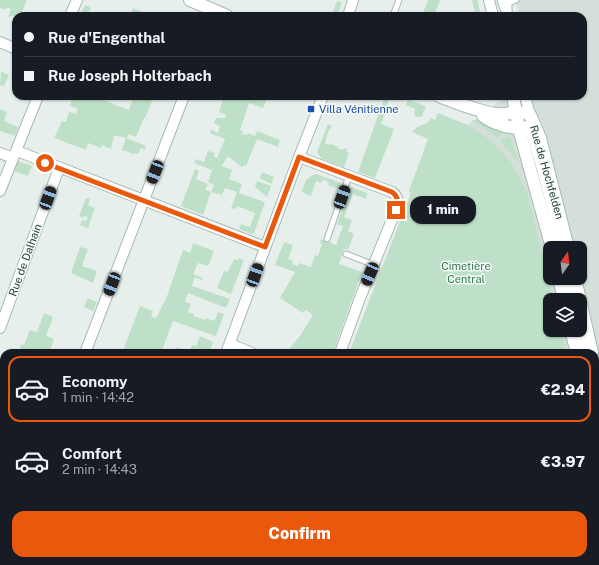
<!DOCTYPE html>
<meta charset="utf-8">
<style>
body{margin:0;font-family:"Public Sans",sans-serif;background:#20242c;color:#f1f3f6;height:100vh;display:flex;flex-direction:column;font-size:15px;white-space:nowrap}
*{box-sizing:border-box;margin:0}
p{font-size:13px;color:#9ea1a6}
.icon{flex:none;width:22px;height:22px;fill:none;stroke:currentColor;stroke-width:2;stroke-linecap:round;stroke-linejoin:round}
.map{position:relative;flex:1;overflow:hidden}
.sheet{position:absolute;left:0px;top:349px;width:599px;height:216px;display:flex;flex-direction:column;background:#171b24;border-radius:12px 12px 0 0;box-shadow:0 1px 3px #0004}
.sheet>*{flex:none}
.top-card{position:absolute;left:12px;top:12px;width:575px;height:88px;border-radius:12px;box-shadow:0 1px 3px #0004;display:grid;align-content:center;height:88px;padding:0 12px;background:#171b24}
.needle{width:26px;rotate:14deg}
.tools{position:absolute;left:543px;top:241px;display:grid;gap:8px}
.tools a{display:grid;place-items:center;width:44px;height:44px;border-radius:8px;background:#171b24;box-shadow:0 1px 3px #0004;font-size:20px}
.end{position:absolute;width:18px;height:18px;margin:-9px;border:5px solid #ea580c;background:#fff;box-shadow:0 0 0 2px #fff}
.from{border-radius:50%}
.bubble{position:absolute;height:28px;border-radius:12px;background:#171b24;box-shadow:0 1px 3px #0004;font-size:13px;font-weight:800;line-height:28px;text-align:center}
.car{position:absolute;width:12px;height:24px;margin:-12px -6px;border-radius:5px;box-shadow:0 0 3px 1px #0007;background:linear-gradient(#222 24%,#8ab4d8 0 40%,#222 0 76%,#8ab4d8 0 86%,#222 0)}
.top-card b{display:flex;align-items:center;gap:14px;height:38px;font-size:15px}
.top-card b+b{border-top:1px solid #363941}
.top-card i{width:10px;height:10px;background:#f1f3f6}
ul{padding:7px 0 0;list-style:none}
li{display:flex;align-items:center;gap:12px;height:66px;margin:0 8px 6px;padding:0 4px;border:2px solid transparent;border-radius:12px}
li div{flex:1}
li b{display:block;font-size:15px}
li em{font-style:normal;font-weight:800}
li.active{border-color:#ea580c}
li>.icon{width:36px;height:36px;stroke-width:1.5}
.cta{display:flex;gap:8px;margin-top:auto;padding:8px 12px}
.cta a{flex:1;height:46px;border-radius:12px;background:#ea580c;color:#fff;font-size:16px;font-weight:800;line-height:46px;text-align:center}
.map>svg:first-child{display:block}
.built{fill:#d4dfda;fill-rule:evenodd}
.green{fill:#bfe0c8}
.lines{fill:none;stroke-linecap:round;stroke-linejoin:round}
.lane-casing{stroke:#a8b8b2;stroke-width:7}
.street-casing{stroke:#a8b8b2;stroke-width:12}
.secondary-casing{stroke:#a4bbb3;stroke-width:14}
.lane{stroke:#fff;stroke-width:5}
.street{stroke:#fff;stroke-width:10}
.secondary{stroke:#fff;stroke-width:12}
.tram{stroke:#5f7d75;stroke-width:1}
.route{stroke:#ea580c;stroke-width:5}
.transit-dot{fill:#1a4fb4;stroke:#f7fbf9;stroke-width:1.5}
.labels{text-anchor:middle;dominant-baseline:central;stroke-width:3;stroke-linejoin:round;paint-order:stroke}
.transit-label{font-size:11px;fill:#164399;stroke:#f7fbf9;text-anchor:start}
.street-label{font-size:11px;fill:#24423a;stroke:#f7fbf9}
.park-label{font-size:11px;fill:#2d7a4b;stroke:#f7fbf9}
</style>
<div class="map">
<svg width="599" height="565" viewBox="0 0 599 565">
<rect width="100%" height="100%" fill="#e6efeb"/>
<!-- built -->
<path class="built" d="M515,0H599V497L595,479V353H567L561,330H580V300H554L542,249L491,140L468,125L506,96H583V16H520ZM550,248H580V278H550Z"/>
<!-- green -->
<path class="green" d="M0,0H27L21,14L8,17L11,9L7,7L5,10L0,8Z
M428,0H440L434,16H422Z
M472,0H477L481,16H476Z
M337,1L342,3L337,16H331Z
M85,5L91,8L87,16H80Z
M133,8L145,13L144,16H130Z
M1,71L9,75L4,86L1,85L0,86Z
M73,96H93L129,110L134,96H154L145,118H144L136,137L128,134L127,138L146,146L145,150L141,148L138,154L135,153L134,154L122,150L126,138L119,136V137L114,135L111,149L102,145L101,148L88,143L86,150L54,138L62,121L66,122L69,112L76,114L78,109L70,106Z
M224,96L231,97V96H268L263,108L249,103L240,130L243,131L242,134L247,135L248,133L255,136L257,131L280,140L278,147L257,139L246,166L244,165L242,167C237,164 233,158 227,157L222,166L232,170L229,179L242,184L239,193L265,202L254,233L252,234L239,229L241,224L250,227L255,213L237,206L236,209L231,208L237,192L225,188L222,195L211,192L214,185L208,182L212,170L194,163L196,159L204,162L208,151L215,153L214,157L217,158L225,139L210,133L211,130L218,133L220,126L214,123L216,118H225L226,115L219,112Z
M385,96H398L403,98L394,97L391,100L389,99L385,110H386L381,124L394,129L375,178L358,172Z
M481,96H502L500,99L496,101Z
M408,100L426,106L422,116L417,117L415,116L414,113L415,109L406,105Z
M0,109L7,112L4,121L18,127L15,136L0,131Z
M438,113L468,125L491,140L511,162L527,192L554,300H550V330H561L567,353H349L411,193L409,191L428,139L412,132L417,127L427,123L431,118L435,120Z
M471,120H478L508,131L497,137Z
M328,124L332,126L328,132L325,144L329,145L330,144L338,146L337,148L343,150L344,148L348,150L346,152L349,153L344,167L322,159L317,152Z
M508,136L511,138L518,161L500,141Z
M18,161L32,166L28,176L14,171Z
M195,169L199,171L196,179L208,184L205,190L211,192L203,215L181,206Z
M262,172L274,177L271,184L260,178Z
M316,174L341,183L339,189L328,185L329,182L323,180L321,183L316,181L311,196L302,192C305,182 305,178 316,174Z
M257,181L271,186L267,197L255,187Z
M351,187L367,193L366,199L353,194L344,217L352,220L348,231L354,234L348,250L344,249L339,264L362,272L333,353H286L300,336L313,315L306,310L303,313L280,298L295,272L275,265L284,242L293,245L288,259L293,261L292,264L298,266L299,263L311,267L315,255L318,256L322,244L320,243L321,239L336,245L343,226L337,224Z
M86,198L90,199L88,205L95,208L88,228L80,225L82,220L86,221L88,217L84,216L83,218L79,216Z
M193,243L214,251L208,266L198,263L193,274L203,278L202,280L195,277L192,286L230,299L226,308L188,293L185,302L191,304L188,312L194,314L193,316L205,320L206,318L214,321L218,312L224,314L216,336L173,321L162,350L168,353H122L140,306L153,311L151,316L156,318L166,299L183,250L190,253Z
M80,247L88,249L82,266L97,271L93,283L71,273Z
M239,258L244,260L231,294L217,288L224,271L228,272L234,259L238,260Z
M88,298L97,302L93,311L84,307Z
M44,313L53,317L46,336L54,339L49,353H24L25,351L20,349L21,344L24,345L30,330L37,332Z
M200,336L213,342L209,353H174L176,347L189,352L192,345L196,346Z
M595,479L599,497V565H174L169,561H595Z
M0,539L4,541V561H27L26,565H0Z"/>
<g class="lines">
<!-- lane casing -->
<g class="lane-casing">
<path id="lane" d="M500,0L503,9
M506,4L516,0
M393,16L399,0
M527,127L540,171L560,248
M327,239L349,176
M346,254L374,265
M567,278L572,300
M579,330L584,353
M595,398L599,415
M123,561L131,565
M36,565L38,561"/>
</g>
<!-- street casing -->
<g class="street-casing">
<path id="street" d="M489,0L493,16
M506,0L507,16
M70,16L77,0
M348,16L353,0
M0,42L16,49
M525,96L530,115
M17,151L265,247
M0,153L13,158
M299,157L392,192C399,197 398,202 396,210L360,298L340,353
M0,191L38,96
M0,328L59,168
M230,344L252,353
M85,353L184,96
M226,353L299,157L323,96
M0,527L4,529"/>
</g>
<!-- secondary casing -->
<g class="secondary-casing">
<path id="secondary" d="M190,0L227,16
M439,96C457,103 476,111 496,114C507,116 512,110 523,113
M513,96L519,129L552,248
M530,115L540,138L568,248
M483,116C494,124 513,130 526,127
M559,278L564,300
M575,278L592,353
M571,330L577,353
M595,365L599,382
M0,430L4,434
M595,434L599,451
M146,561L150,565"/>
</g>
<!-- lane -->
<use href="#lane" class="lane"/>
<!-- street -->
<use href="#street" class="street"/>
<!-- secondary -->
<use href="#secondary" class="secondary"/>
<!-- tram -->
<path class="tram" d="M0,546L4,548
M0,557L4,558
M13,561L25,565
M39,561L49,565"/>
</g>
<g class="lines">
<!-- route -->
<path class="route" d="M45,163L265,247L299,157L392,192C399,197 398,202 396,210"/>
</g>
<!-- markers -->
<rect class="transit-dot" x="307" y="105" width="8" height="8" rx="2"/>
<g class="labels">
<!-- transit labels -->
<g class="transit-label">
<text x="319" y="109">Villa Vénitienne</text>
</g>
<!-- street labels -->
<g class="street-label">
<text transform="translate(547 172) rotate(74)">Rue de Hochfelden</text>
<text transform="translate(25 260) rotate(-70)">Rue de Dalhain</text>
</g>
<!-- park labels -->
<g class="park-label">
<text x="466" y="266">Cimetière<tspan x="466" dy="13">Central</tspan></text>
</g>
</g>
</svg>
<div class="tools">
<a><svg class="needle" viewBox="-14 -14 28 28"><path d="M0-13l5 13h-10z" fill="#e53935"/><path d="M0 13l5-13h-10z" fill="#9ea1a6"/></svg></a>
<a><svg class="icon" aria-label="layers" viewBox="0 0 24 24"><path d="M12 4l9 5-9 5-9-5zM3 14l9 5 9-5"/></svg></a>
</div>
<i class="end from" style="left:45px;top:163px"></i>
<i class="end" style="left:396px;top:210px"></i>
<div class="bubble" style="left:410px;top:196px;width:66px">1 min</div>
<i class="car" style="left:155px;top:172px;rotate:201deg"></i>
<i class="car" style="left:342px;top:197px;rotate:20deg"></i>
<i class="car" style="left:48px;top:198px;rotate:20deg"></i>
<i class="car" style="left:370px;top:274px;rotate:203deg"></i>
<i class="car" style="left:255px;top:275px;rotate:20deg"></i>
<i class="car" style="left:112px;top:284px;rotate:201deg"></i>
<div class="top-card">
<b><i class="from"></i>Rue d'Engenthal</b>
<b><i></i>Rue Joseph Holterbach</b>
</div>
<section class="sheet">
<ul>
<li class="active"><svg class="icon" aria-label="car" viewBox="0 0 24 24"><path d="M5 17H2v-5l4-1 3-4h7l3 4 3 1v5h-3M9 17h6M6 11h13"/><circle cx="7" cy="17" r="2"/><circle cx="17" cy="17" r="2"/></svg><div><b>Economy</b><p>1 min · 14:42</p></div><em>€2.94</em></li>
<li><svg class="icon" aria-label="car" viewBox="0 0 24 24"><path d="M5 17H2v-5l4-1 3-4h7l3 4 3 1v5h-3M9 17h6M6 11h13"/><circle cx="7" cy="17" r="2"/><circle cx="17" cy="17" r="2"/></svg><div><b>Comfort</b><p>2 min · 14:43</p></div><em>€3.97</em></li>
</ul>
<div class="cta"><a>Confirm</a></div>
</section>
</div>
